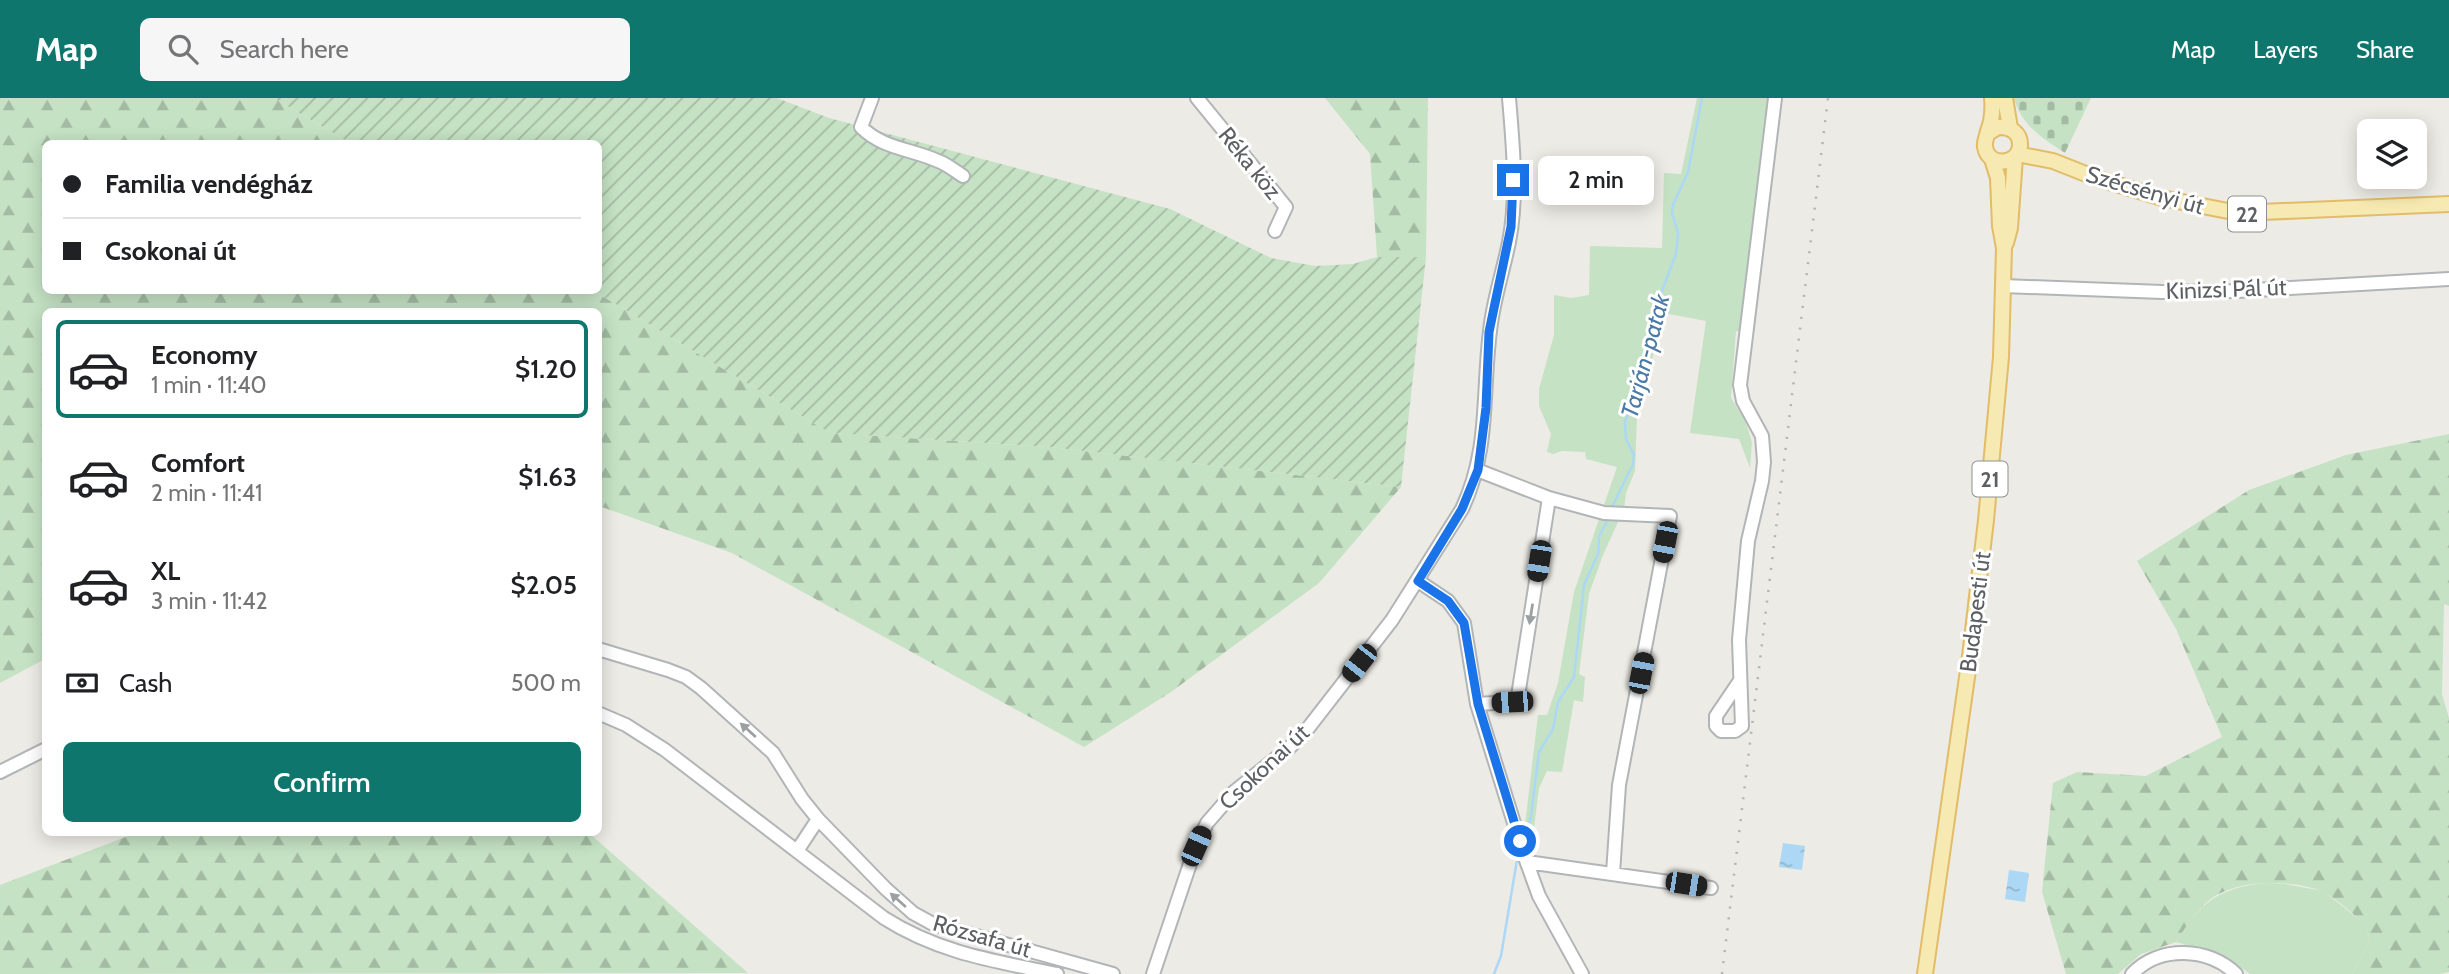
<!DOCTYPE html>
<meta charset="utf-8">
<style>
body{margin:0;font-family:Cabin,sans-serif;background:#f6f6f6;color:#202124;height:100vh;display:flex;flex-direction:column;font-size:26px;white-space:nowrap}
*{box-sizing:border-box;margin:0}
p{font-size:23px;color:#757577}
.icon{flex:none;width:38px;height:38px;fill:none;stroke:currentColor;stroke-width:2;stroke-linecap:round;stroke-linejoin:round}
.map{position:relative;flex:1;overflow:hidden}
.drawer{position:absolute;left:42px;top:210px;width:560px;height:528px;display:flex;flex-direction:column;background:#fff;border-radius:10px;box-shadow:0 4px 18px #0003}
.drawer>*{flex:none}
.banner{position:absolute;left:42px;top:42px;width:560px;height:154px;border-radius:10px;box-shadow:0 4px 18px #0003;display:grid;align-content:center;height:154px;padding:0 21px;background:#fff}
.controls{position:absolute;left:2357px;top:21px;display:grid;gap:14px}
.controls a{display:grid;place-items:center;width:70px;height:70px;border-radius:10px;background:#fff;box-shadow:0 4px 18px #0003;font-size:35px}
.end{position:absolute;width:32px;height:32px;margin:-16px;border:9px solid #1a73e8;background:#fff;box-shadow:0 0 0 4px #fff}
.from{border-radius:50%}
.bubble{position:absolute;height:49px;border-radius:10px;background:#fff;box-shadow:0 4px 18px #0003;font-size:23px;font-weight:600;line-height:49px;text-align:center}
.car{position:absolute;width:21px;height:42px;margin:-21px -10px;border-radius:9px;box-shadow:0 0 5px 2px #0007;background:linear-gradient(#222 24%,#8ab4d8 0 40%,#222 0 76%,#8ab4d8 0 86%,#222 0)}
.banner b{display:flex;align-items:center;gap:24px;height:66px;font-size:26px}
.banner b+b{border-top:2px solid #e0e0e0}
.banner i{width:18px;height:18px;background:#202124}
ul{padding:12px 0 0;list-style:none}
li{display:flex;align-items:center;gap:21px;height:98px;margin:0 14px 10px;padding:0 7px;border:4px solid transparent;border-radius:10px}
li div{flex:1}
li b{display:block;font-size:26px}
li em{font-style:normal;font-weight:600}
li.on{border-color:#0f766e}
li>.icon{width:63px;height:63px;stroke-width:1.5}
.pay{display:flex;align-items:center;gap:18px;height:77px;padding:0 21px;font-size:26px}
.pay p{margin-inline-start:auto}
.cta{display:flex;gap:14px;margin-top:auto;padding:14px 21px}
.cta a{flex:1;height:80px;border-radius:10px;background:#0f766e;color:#fff;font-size:28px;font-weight:600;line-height:80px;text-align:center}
header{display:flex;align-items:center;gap:42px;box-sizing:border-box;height:98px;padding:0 35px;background:#0f766e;color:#fff}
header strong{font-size:33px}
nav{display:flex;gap:38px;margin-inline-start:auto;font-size:24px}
.search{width:490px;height:63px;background:#f6f6f6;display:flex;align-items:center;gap:18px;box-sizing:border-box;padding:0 24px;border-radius:10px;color:#757577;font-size:26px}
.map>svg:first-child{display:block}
.grass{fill:#c5e2c4}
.forest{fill:url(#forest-firs)}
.cemetery{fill:url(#cemetery-stones)}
.garden{fill:url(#garden-furrows)}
.water{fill:url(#water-ripples)}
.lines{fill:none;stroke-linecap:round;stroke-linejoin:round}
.stream{stroke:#acd8f5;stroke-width:2.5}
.minor-casing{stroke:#b2b5b8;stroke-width:16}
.major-casing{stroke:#e2bc69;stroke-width:18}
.minor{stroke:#fff;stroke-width:12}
.major{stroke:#f6e9b1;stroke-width:14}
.rail{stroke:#b2b3b3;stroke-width:2.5;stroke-dasharray:2 9;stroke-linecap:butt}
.oneway{fill:#9da0a1}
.route{stroke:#1a73e8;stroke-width:9}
.labels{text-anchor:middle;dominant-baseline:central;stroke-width:6;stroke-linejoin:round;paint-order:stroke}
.shield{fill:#fff;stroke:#8d9092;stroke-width:2}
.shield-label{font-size:21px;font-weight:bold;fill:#5c6063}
.street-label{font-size:23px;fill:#5c6063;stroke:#fff}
.water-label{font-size:24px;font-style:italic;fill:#4c7aa6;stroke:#fff}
</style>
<header>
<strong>Map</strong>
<div class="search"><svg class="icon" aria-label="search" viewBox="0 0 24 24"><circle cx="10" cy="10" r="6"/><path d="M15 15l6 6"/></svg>Search here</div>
<nav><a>Map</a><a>Layers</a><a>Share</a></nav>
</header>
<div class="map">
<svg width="2449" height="876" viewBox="0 0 2449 876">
<defs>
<pattern id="forest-firs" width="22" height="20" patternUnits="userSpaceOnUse" patternTransform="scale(1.75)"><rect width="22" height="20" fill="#c5e2c4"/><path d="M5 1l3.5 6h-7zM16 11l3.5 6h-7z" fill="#a3bba3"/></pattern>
<pattern id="cemetery-stones" width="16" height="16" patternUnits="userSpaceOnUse" patternTransform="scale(1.75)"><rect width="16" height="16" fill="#c5e2c4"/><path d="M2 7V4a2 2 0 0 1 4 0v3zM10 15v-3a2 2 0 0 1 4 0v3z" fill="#a3bba3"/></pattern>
<pattern id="garden-furrows" width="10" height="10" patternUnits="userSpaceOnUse" patternTransform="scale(1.75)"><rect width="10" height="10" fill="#c5e2c4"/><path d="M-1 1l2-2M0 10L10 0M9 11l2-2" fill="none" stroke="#a3bba3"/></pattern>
<pattern id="water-ripples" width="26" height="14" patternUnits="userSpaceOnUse" patternTransform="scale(1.75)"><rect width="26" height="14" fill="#acd8f5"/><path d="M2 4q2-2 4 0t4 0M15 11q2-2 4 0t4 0" fill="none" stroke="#8fb3ca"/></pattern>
</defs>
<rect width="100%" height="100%" fill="#edebe5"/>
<!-- grass -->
<path class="grass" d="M1697,0H1781L1754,237L1736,233L1731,300L1745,322L1752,344L1750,370L1739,341L1690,335L1706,223L1664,215L1637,320L1635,373L1626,395L1624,411L1603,457L1589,496L1579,576L1585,579L1583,604L1574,602L1562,674L1547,673L1539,690L1531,754L1525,727L1538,617H1547L1558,585L1574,494L1617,369L1586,361L1585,354L1562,353L1553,356L1547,354L1551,336L1539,308V291L1554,237V197L1571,200L1589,197L1590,148L1662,150L1664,75L1681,76Z
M2267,785L2284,786L2323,793L2364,825L2370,842L2352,876H2250L2227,859L2176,844C2200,804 2220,789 2267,785Z"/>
<!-- forest -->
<path class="forest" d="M0,0H274L350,45L46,46V192L594,193L830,335L1050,349L1401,389L1319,485L1171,594L1084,649L732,455L599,408L598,214H46L45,561L0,585Z
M1325,0H1428L1426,159H1377L1370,56Z
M2449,336V508L2444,506L2442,596L2449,620V874L2440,876H2352L2370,842C2368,837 2367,831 2364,827C2359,819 2330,796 2321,793C2292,782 2242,781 2215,798C2199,808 2186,828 2176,844L2141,856L2118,876H2066L2042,794L2053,685L2077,674L2146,678L2222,639L2176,531L2137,463L2249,392L2346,357Z
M136,735H589L748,875L0,876V787Z"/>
<!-- cemetery -->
<path class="cemetery" d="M2014,0H2091L2065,55C2042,40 2021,27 2014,0Z"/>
<!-- garden -->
<path class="garden" d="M274,0H777L829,20L1170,111L1271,160L1315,168L1353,166L1377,159H1426L1401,389L1050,349L830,335L594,193L598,192V46L350,45Z"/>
<!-- water -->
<path class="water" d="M1783,745L1805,748L1802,772L1779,769Z
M2009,772L2029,775L2025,804L2005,801Z"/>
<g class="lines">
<!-- stream -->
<path class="stream" d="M1611,411L1633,366L1634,357L1626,341L1625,324L1645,267L1650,224L1676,156L1678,135L1672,115L1673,107L1688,74L1702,0
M1525,740L1531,718L1539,654L1553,631L1558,604L1574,579L1584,487L1598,456L1599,439L1608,421
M1494,876L1501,858L1518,756"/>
<!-- minor casing -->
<g class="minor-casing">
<path id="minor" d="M872,0L861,29C883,51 912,51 938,63C947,66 955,73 963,78
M1197,0L1286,109L1275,133
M2003,188L2162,194L2237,193L2449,181
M1477,372L1549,400L1604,415L1670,418L1619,687L1613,775
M1418,483L1448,503L1464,525L1477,606L1523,754L1539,798L1582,876
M598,551L668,572L686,579L701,590L773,655L802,701L818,721L886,791L913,815L933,826L1113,876
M1739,584L1716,618V628L1721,633H1735L1742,628L1739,542L1748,443L1762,383L1764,364L1762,338L1743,303L1740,287L1775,0
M1477,606L1512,604L1518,598L1549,400
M598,615L626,627L665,652L884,820C939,855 994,863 1057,876
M0,674L46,651
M797,753L818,721
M1527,764L1711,790
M1153,876L1196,748L1207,725L1234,694L1290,649L1309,629L1392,522L1462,411C1490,352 1482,296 1490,233C1493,203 1503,174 1509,144C1518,98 1513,47 1509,0
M2132,876C2159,847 2209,849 2236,876"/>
</g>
<!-- major casing -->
<g class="major-casing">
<path id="major" d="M2005,0L2010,30
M1988,35L1998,29C2010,28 2021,35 2020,48C2018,68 1988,69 1985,49C1984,43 1987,39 1988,33C1992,23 1993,11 1992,0
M2017,56L2053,63L2096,80L2162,100L2238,115L2449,106
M2006,145L2010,130L2015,59
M1925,876L1970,558L1986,422L2001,259L2004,150L2000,128L1998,80L1992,61"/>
</g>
<!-- minor -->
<use href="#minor" class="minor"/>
<!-- major -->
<use href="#major" class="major"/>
<!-- rail -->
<path class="rail" d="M1722,876L1828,0"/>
</g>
<!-- one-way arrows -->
<defs><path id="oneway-solid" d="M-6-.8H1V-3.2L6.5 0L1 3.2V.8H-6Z" transform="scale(1.75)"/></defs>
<g class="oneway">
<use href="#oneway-solid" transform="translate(1531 516) rotate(99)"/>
<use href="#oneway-solid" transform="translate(748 632) rotate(-138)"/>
<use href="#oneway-solid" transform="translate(898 802) rotate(-138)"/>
</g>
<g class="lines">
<!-- route -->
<path class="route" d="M1513,82L1511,129L1489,234L1486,310L1478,372L1462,411L1418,483L1448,503L1464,525L1478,606L1520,743"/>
</g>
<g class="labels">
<!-- shield labels -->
<g class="shield">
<rect x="2228" y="98.5" width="38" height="35" rx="5"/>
<rect x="1972.5" y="363.5" width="35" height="35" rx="5"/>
</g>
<g class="shield-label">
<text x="2247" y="116">22</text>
<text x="1990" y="381">21</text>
</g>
<!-- street labels -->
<g class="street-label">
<text transform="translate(1250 65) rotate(51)">Réka köz</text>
<text transform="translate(2145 92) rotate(16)">Szécsényi út</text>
<text transform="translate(2226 191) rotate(-2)">Kinizsi Pál út</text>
<text transform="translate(1975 514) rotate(-83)">Budapesti út</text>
<text transform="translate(1264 669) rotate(-43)">Csokonai út</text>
<text transform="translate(982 838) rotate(16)">Rózsafa út</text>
</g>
<!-- water labels -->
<g class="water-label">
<text transform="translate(1645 258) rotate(-75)">Tarján-patak</text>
</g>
</g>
</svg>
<div class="controls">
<a><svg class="icon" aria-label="layers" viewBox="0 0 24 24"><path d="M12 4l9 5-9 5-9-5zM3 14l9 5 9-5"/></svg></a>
</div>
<i class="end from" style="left:1520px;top:743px"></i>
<i class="end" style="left:1513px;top:82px"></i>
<div class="bubble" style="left:1538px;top:58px;width:116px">2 min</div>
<i class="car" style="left:1665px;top:444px;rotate:191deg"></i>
<i class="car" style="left:1539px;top:463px;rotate:189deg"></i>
<i class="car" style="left:1359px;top:565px;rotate:218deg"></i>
<i class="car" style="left:1641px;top:575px;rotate:11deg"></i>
<i class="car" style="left:1512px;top:604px;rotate:267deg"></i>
<i class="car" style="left:1196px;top:748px;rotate:24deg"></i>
<i class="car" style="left:1686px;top:786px;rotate:99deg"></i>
<div class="banner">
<b><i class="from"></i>Familia vendégház</b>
<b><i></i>Csokonai út</b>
</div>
<section class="drawer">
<ul>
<li class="on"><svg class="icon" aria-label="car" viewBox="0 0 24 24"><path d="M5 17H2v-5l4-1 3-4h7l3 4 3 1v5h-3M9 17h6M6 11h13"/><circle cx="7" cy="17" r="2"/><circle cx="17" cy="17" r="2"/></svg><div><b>Economy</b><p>1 min · 11:40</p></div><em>$1.20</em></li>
<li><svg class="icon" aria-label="car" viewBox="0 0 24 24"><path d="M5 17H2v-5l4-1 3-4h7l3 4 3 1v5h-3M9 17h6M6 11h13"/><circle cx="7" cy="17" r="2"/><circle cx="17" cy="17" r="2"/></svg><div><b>Comfort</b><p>2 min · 11:41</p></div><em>$1.63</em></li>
<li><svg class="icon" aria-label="car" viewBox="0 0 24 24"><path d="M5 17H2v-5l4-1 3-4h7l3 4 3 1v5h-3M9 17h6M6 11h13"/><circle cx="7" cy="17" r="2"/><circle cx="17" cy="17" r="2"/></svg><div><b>XL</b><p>3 min · 11:42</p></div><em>$2.05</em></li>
</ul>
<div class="pay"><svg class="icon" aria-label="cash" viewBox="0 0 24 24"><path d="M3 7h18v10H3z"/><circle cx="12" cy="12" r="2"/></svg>Cash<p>500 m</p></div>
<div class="cta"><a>Confirm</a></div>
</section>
</div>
